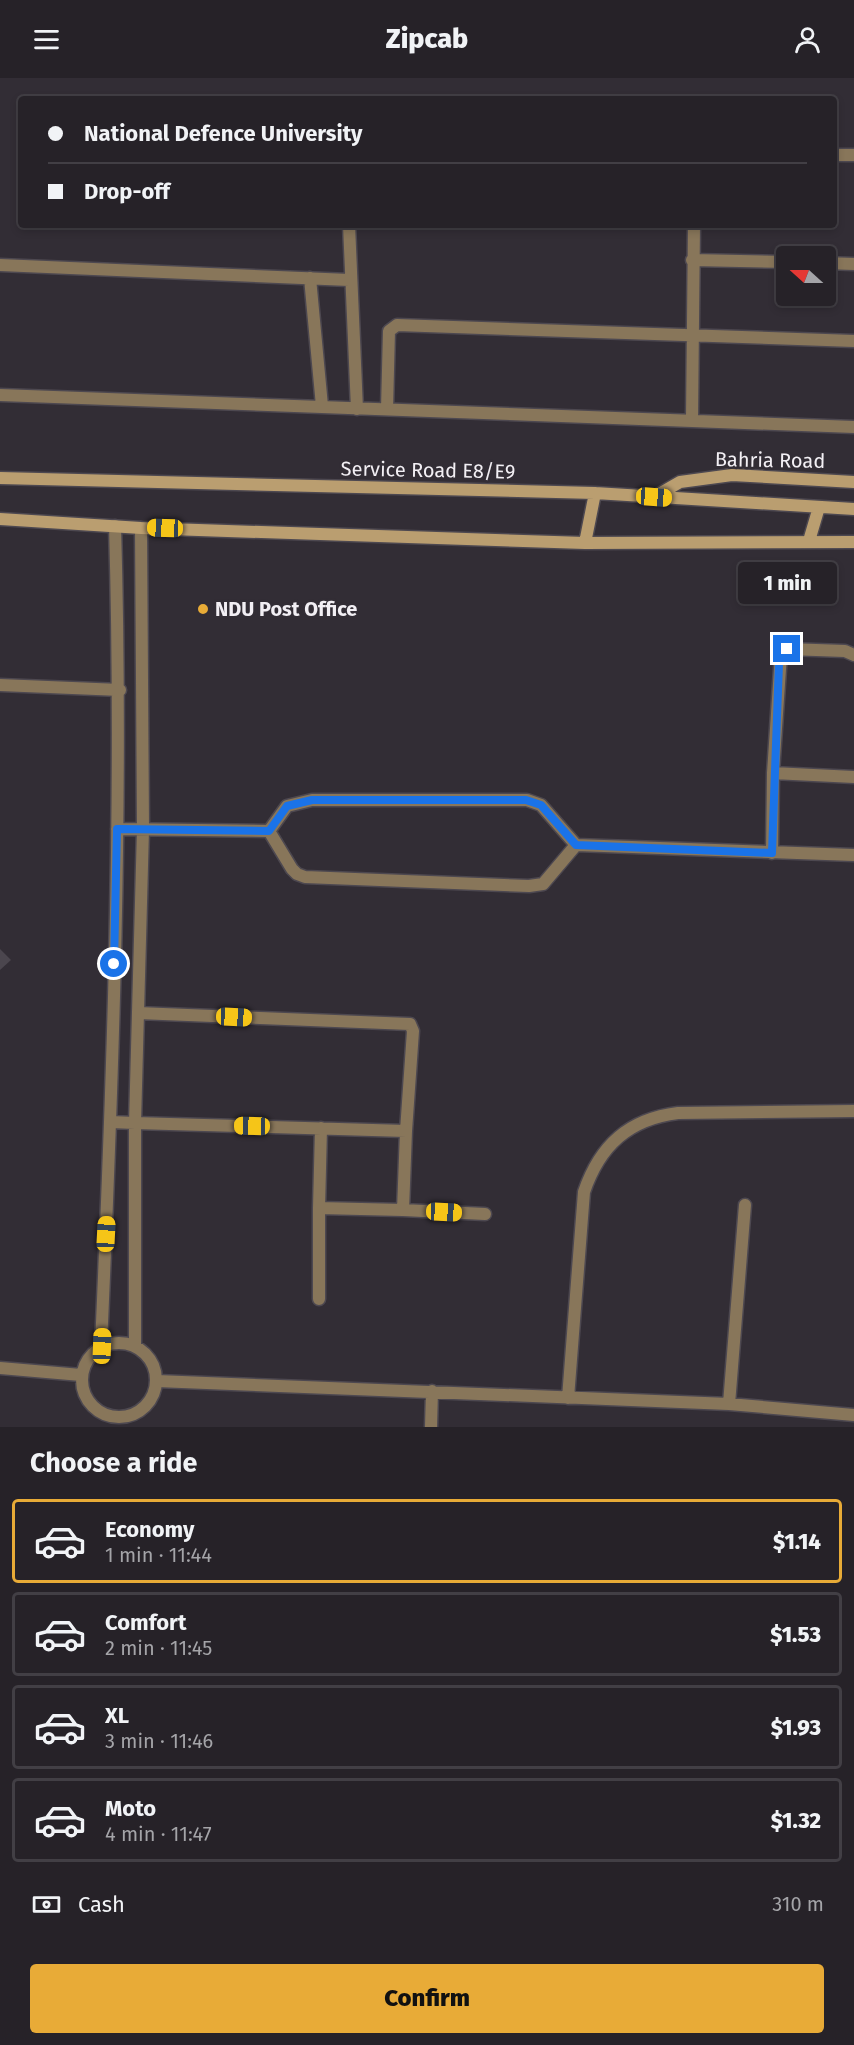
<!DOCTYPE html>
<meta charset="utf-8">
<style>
body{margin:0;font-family:"Fira Sans",sans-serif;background:#322f34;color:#f1f3f6;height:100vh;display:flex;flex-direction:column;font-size:22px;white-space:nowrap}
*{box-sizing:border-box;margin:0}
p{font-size:20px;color:#a4a4a8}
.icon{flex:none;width:33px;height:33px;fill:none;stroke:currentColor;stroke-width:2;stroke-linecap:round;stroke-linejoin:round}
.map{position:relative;height:1349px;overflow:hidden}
.sheet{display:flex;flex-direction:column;background:#262228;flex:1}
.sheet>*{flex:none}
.banner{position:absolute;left:18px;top:18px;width:819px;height:132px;border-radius:6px;box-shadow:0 3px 9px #0003,0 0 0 2px #423f45;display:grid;align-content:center;height:132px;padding:0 30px;background:#262228}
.needle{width:39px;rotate:291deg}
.tools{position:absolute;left:776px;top:168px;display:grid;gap:12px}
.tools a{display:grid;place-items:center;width:60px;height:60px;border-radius:6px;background:#262228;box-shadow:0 3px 9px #0003,0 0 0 2px #423f45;font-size:30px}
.end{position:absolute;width:27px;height:27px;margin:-14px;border:8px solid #1a73e8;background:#fff;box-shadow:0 0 0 3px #fff}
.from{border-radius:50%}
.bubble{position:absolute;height:42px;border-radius:6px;background:#262228;box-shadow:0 3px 9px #0003,0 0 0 2px #423f45;font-size:20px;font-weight:800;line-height:42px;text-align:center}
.car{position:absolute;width:18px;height:36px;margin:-18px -9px;border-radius:8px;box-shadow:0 0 4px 2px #0007;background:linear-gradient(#f5c518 24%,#345 0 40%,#f5c518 0 76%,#345 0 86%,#f5c518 0)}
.banner b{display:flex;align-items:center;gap:21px;height:57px;font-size:22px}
.banner b+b{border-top:2px solid #423f45}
.banner i{width:15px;height:15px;background:#f1f3f6}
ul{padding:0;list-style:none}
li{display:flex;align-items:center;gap:18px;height:84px;margin:0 12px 9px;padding:0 18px;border:3px solid #423f45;border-radius:6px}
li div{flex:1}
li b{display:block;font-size:22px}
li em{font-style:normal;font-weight:800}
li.active{border-color:#e8ab37}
li>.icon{width:54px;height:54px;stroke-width:1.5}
h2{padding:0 30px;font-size:27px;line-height:72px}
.pay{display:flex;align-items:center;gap:15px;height:66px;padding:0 30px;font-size:22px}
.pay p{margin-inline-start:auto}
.cta{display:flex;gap:12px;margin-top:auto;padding:12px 30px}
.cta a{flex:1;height:69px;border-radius:6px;background:#e8ab37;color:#111;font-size:24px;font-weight:800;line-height:69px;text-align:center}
header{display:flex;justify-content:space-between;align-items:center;height:78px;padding:0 30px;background:#262228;font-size:27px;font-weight:800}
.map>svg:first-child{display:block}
.building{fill:#4b464e}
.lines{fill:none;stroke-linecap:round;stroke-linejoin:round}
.street-casing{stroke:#4d4850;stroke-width:15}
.secondary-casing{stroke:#4d4850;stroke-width:15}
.street{stroke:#88765a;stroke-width:12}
.secondary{stroke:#ba9e70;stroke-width:12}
.route{stroke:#1a73e8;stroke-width:8}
.poi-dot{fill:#e8ab37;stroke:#322d35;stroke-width:2}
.labels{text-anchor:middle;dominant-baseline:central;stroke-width:5;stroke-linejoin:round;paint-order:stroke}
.street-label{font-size:20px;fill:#f2eff4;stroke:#322d35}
.poi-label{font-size:20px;font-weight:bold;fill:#f2eff4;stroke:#322d35;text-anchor:start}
</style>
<header><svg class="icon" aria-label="menu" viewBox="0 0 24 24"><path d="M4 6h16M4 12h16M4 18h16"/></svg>Zipcab<svg class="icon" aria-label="person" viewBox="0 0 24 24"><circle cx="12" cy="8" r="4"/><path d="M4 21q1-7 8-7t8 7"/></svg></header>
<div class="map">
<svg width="854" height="1349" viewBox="0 0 854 1349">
<rect width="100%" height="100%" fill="#322d35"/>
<!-- building -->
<path class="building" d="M0,871L11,882L0,892Z"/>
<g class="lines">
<!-- street casing -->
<g class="street-casing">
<path id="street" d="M834,77H854
M349,147L357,331
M692,182L786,184
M825,185L854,186
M0,187L349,202
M310,200L322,328
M0,317L854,349
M387,331L389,253L397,247L854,263
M692,341L694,147
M0,607L120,612
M773,695L781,576L787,571L845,573L854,577
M117,751L269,753L292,791L297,796L305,799L529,808L543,806L576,767L541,727L527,722H312L287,728L269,753
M576,767L854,777
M772,775L773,695L854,699
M138,935L410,946L413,953L406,1053
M111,1044L135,1045L406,1053L403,1132L319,1130L321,1050
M319,1130V1221
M403,1132L485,1136
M82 1302a37 37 0 1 1 74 0a37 37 0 1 1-74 0Z
M135,1267V1045L143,751L141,450
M101,1268C113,995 123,722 115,448
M0,1290L81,1297
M157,1303L729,1326L854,1337
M568,1320L584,1114C600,1067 629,1041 678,1035L854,1033
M729,1326L745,1127
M431,1349L432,1313"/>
</g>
<!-- secondary casing -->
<g class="secondary-casing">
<path id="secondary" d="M0,400L595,415L854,431
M654,419L680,404L732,397L854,404
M0,441L141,450L585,465L854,464
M809,463L819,429
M585,465L595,415"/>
</g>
<!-- street -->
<use href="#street" class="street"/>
<!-- secondary -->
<use href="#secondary" class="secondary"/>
</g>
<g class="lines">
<!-- route -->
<path class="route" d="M114,886L117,751L269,753L287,728L312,722H526L541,727L576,767L772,775L779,585L780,576L787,571"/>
</g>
<!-- markers -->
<circle class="poi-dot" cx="203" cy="531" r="6"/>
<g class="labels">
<!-- street labels -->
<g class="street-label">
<text transform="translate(770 382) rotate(1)">Bahria Road</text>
<text transform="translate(428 392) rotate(1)">Service Road E8/E9</text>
</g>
<!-- poi labels -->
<g class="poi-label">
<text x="215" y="531">NDU Post Office</text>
</g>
</g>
</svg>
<div class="tools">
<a><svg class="needle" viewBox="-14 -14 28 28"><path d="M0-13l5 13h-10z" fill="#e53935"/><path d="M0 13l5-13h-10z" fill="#a4a4a8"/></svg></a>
</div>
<i class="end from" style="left:114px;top:886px"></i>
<i class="end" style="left:787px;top:571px"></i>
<div class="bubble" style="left:738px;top:484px;width:99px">1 min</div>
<i class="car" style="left:654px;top:419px;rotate:94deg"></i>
<i class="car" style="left:165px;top:450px;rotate:272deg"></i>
<i class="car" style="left:234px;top:939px;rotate:93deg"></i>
<i class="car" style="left:252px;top:1048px;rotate:271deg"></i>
<i class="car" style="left:444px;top:1134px;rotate:93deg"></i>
<i class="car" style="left:106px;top:1156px;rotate:3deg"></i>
<i class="car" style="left:102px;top:1268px;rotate:2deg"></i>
<div class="banner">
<b><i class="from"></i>National Defence University</b>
<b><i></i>Drop-off</b>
</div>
</div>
<section class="sheet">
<h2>Choose a ride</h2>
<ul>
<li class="active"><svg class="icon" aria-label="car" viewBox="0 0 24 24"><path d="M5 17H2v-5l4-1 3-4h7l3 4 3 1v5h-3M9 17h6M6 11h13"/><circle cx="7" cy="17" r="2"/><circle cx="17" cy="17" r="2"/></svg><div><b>Economy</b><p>1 min · 11:44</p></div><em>$1.14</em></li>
<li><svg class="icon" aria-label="car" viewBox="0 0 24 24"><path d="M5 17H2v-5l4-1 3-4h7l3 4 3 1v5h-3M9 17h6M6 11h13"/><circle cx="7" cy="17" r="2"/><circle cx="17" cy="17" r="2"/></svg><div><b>Comfort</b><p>2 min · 11:45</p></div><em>$1.53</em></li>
<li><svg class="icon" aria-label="car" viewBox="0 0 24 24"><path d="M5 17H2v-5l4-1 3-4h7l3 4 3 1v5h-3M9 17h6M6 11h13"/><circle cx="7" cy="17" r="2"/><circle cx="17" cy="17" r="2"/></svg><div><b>XL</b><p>3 min · 11:46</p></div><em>$1.93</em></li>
<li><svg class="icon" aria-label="car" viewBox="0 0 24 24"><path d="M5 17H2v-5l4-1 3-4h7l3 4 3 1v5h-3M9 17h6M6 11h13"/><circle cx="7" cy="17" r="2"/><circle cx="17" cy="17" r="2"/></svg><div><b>Moto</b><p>4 min · 11:47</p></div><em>$1.32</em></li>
</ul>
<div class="pay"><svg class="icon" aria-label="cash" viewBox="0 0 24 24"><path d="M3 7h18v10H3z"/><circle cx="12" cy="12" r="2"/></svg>Cash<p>310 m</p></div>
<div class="cta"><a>Confirm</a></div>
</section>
